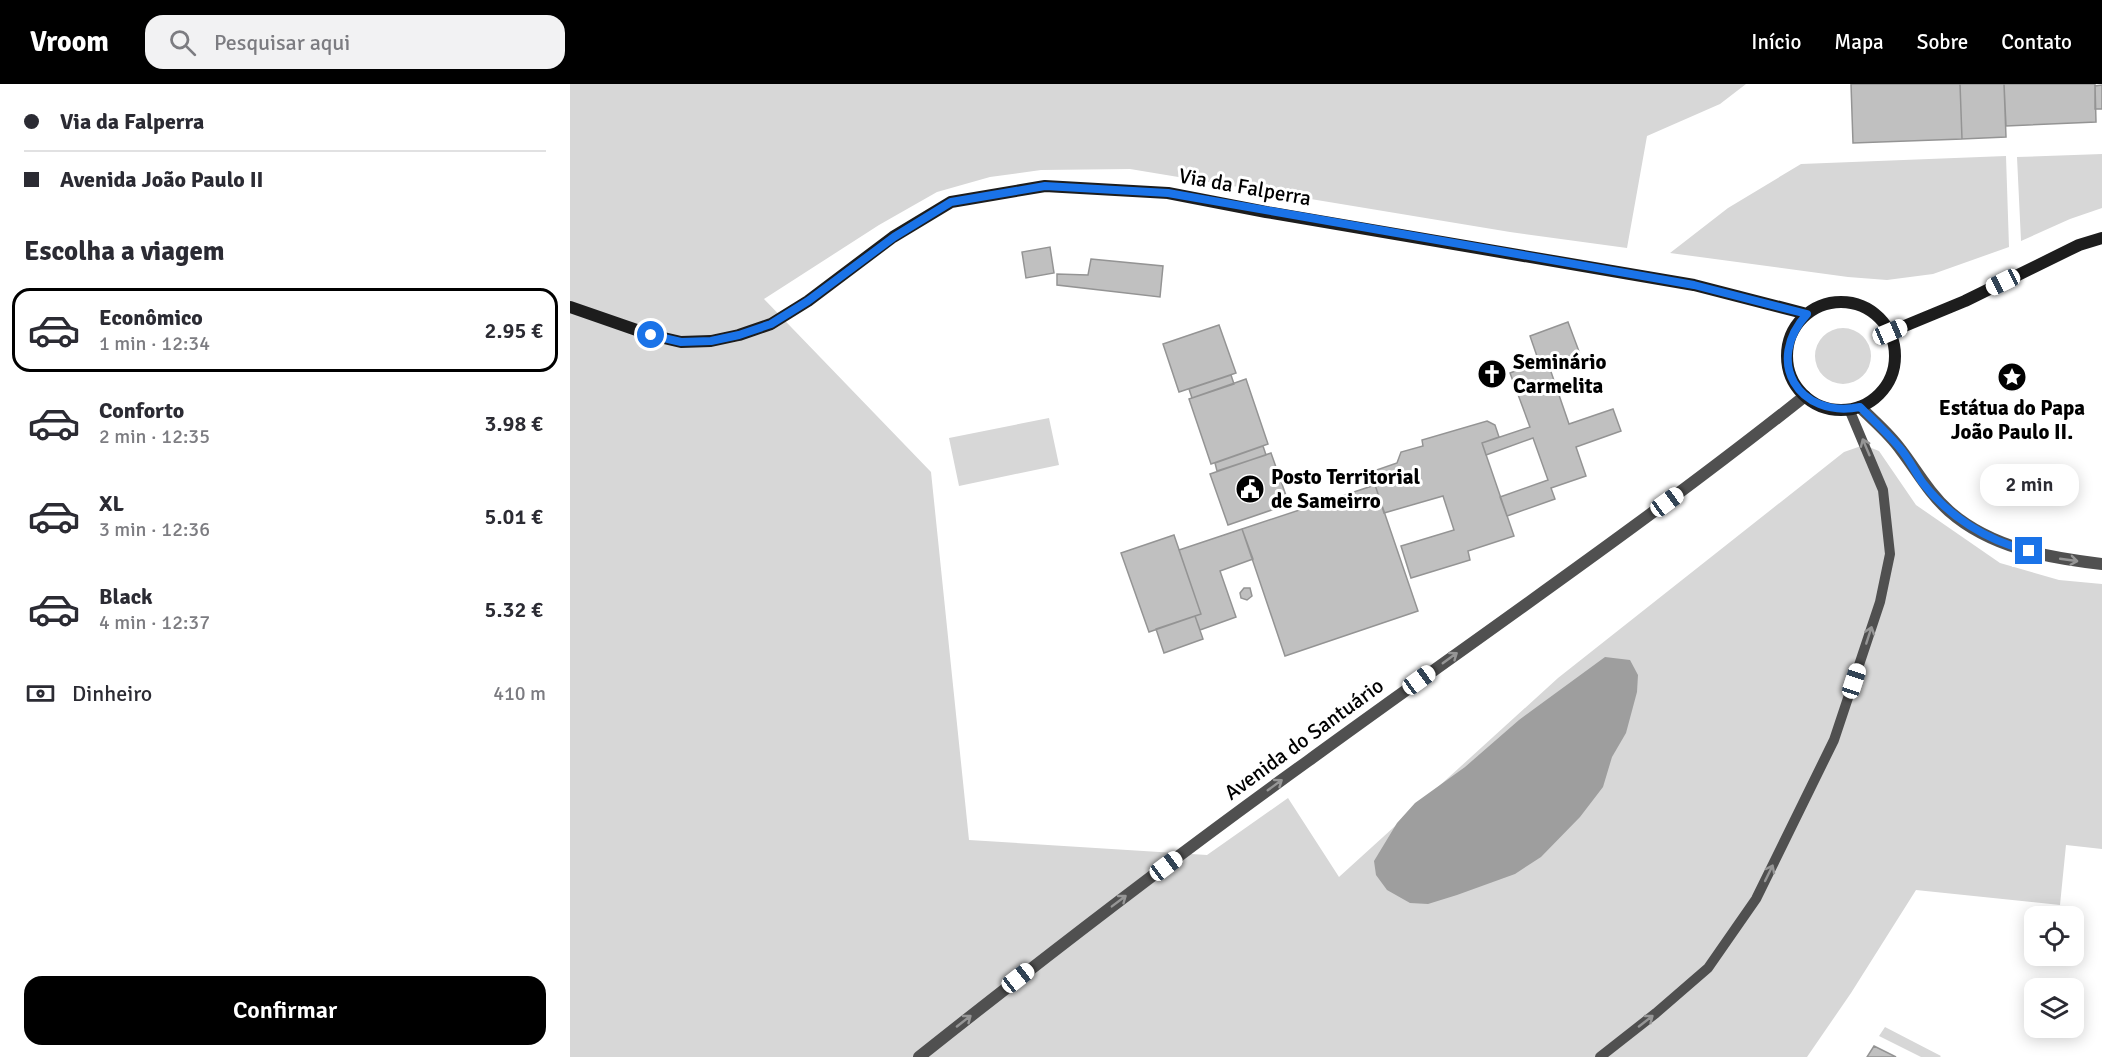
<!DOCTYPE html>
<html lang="pt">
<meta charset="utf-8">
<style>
body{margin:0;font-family:Signika,sans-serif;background:#f2f2f3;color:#2b2b33;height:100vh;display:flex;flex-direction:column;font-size:22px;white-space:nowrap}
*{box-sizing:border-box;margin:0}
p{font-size:20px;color:#7c7c81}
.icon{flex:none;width:33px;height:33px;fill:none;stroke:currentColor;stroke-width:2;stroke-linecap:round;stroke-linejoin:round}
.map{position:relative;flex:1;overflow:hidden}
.side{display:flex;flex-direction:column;background:#fff;width:570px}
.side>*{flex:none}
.guide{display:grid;align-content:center;height:132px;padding:0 24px;background:#fff}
.tools{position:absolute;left:1454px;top:822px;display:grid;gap:12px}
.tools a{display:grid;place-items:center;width:60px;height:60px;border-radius:12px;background:#fff;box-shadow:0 3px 15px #0003;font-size:30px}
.end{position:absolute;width:27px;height:27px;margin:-14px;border:8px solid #1a73e8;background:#fff;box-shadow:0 0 0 3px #fff}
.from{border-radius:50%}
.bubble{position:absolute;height:42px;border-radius:18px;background:#fff;box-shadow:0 3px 15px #0003;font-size:20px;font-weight:600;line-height:42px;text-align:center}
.car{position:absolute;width:18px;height:36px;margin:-18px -9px;border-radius:8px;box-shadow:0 0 4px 2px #0007;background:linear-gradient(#fff 24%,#345 0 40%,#fff 0 76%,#345 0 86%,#fff 0)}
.guide b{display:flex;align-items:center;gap:21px;height:57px;font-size:22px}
.guide b+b{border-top:2px solid #e1e1e2}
.guide i{width:15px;height:15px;background:#2b2b33}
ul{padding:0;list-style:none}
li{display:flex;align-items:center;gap:18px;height:84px;margin:0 12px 9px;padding:0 12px;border:3px solid transparent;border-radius:18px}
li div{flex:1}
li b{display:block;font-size:22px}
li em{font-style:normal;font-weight:600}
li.selected{border-color:#000}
li>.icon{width:54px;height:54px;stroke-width:1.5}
h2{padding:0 24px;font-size:27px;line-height:72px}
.pay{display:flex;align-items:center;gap:15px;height:66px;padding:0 24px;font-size:22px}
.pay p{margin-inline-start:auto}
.cta{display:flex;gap:12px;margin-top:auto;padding:12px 24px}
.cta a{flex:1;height:69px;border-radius:18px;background:#000;color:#fff;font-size:24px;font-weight:600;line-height:69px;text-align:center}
header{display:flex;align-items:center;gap:36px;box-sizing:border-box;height:84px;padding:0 30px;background:#000;color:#fff}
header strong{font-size:28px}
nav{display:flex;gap:33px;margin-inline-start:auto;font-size:21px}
.search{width:420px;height:54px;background:#f2f2f3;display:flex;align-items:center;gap:15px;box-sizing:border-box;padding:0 21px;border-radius:18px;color:#7c7c81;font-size:22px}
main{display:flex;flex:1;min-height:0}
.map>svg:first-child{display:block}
.green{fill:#d7d7d7}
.water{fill:#9e9e9e}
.building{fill:#c0c0c0;stroke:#949494;stroke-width:1.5}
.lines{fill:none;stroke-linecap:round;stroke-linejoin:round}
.service{stroke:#505050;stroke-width:10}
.minor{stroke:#505050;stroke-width:12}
.secondary{stroke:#1d1d1d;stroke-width:12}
.oneway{stroke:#969696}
.route{stroke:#1a73e8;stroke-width:8}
.labels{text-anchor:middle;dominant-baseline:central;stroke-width:6;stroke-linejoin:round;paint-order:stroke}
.street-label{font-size:21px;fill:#000;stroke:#fff}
.poi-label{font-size:21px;font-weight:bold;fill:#000;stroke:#fff;text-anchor:start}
</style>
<header>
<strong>Vroom</strong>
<div class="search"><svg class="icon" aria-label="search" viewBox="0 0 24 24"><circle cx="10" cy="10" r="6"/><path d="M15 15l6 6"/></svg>Pesquisar aqui</div>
<nav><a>Início</a><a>Mapa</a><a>Sobre</a><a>Contato</a></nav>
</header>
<main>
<section class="side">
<div class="guide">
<b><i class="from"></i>Via da Falperra</b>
<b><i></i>Avenida João Paulo II</b>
</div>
<h2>Escolha a viagem</h2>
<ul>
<li class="selected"><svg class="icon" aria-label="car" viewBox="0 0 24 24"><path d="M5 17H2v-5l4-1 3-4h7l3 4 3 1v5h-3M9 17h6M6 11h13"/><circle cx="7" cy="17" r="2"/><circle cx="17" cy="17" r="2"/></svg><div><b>Econômico</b><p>1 min · 12:34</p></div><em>2.95 €</em></li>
<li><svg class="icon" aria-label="car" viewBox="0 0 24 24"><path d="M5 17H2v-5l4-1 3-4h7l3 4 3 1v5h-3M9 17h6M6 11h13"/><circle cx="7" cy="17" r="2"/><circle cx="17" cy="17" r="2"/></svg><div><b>Conforto</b><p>2 min · 12:35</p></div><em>3.98 €</em></li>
<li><svg class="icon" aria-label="car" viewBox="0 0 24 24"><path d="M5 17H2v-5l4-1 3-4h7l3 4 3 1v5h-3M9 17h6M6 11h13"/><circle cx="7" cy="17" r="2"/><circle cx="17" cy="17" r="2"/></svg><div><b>XL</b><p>3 min · 12:36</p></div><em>5.01 €</em></li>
<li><svg class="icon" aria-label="car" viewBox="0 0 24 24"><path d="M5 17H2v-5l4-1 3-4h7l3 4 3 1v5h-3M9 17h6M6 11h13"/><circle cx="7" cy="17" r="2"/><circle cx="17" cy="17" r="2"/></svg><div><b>Black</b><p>4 min · 12:37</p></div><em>5.32 €</em></li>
</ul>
<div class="pay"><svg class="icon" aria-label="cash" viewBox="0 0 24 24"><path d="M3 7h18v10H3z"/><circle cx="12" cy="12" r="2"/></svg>Dinheiro<p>410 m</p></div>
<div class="cta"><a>Confirmar</a></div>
</section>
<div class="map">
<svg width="1532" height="973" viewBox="0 0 1532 973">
<rect width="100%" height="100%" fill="#fff"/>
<!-- green -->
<path class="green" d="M0,0H1176L1150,20L1077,52L1057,164L940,148L560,85L471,86L420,93L367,108L309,141L194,215L361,388L399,756L637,771L718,714L769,793L988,594L1274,368L1294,361L1309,367L1346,421L1430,479L1489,496L1532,500V765L1496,761L1490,821L1346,806L1281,909L1237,973H0Z
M1532,70V124L1500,135L1451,157L1447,73Z
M1436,72L1439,163L1363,190L1317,196L1278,193L1100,169L1158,124L1231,80Z
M1245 272a28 28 0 1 1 56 0a28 28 0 1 1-56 0Z
M479,334L489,381L389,402L379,354Z
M1315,943L1371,972L1370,973H1351L1309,952Z"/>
<!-- water -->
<path class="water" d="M1035,573L1060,576L1068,591L1067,608L1056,649L1042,673L1033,703L1010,733L971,773L945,790L887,811L858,820L840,819L817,806L806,791L804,777L827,739L845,719L895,683L949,636Z"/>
<!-- building -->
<path class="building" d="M1281,0H1390L1392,55L1283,59Z
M1390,0H1434L1436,53L1392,55Z
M1434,0H1525L1526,38L1436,42Z
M1532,1V25H1525V2Z
M480,163L484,189L456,194L452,168Z
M521,175L593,182L590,213L487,201V190L518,191Z
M998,238L1010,270L979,282L999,340L1043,325L1051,347L1006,363L1016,392L981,404L985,415L937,432L930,413L978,396L963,354L916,371L912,359L960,343L940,289L969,278L960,252Z
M649,241L666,289L609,308L593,260Z
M661,291L664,300L622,314L619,305Z
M676,295L698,360L641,380L619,315Z
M917,337L925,341L929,353L912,359L944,452L898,467L900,476L841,494L831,462L884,446L873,412L814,429L801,388L827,379L831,368L853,362L852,356Z
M693,362L696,371L647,387L645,379Z
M701,369L719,420L658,441L640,390Z
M805,401L848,527L715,572L672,445Z
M672,445L683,475L650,487L666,533L630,546L625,532L631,530L609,466Z
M604,451L631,530L579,548L551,469Z
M674,504H680L682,512L677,516L671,514L670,509Z
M625,532L633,555L594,569L586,545Z
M1304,962L1326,973H1297Z"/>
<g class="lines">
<!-- service -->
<path class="service" d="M1030,973L1086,929L1138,884L1186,815L1264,656L1310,518L1320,470L1313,406L1279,325"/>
<!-- minor -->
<path class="minor" d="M1290,323C1304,337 1320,350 1331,366C1347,387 1359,409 1379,427C1421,464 1479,474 1532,480
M349,973C476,872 606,772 738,677C904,556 1074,440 1235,312"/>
<!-- secondary -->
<path class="secondary" d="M1217 272a54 54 0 1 1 108 0a54 54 0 1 1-108 0Z
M0,223L81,251L111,258L141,257L169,251L201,240L238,217L323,153L381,118L475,102L598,109L696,128L1124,201L1237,230
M1320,248L1395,217L1509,161L1532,154"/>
</g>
<!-- one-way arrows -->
<defs><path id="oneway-shaft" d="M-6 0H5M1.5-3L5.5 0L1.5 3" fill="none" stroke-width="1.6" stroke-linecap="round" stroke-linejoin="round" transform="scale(1.5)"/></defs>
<g class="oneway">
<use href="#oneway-shaft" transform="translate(1296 363) rotate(-113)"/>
<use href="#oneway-shaft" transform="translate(1499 476) rotate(8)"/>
<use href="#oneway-shaft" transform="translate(1299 551) rotate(-72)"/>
<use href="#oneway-shaft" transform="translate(880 574) rotate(-36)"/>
<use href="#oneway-shaft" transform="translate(705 701) rotate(-36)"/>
<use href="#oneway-shaft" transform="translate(1199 789) rotate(-64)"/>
<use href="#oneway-shaft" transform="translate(549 817) rotate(-37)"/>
<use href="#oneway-shaft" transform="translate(394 937) rotate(-38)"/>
<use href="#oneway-shaft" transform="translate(1076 937) rotate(-38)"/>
</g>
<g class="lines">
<!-- route -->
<path class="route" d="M81,251L111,258L141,257L169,251L201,240L238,217L324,153L381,118L475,102L598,109L1124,201L1237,230C1194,277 1228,335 1290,323C1303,336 1317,349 1329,363C1338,373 1344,386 1352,398C1378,432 1417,457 1459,467"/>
</g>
<!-- icons -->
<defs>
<g id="church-disc" transform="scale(1.5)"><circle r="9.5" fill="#000" stroke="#fff"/><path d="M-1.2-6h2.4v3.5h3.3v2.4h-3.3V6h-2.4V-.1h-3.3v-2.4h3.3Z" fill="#fff"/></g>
<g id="sight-disc" transform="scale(1.5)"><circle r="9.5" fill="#000" stroke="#fff"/><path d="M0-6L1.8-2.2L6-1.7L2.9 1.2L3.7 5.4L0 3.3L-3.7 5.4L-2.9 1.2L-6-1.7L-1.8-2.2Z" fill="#fff"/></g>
<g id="civic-disc" transform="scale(1.5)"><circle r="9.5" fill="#000" stroke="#fff"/><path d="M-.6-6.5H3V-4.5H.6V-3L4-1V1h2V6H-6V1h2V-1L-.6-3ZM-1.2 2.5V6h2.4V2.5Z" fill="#fff"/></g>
</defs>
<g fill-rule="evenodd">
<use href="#church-disc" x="922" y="290"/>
<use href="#sight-disc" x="1442" y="293"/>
<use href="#civic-disc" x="680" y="405"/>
</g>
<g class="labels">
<!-- street labels -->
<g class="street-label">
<text transform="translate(675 103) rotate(10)">Via da Falperra</text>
<text transform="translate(734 655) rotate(-36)">Avenida do Santuário</text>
</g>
<!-- poi labels -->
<g class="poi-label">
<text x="943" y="278">Seminário<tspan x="943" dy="24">Carmelita</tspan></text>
<text x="1442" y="324" text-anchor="middle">Estátua do Papa<tspan x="1442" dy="24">João Paulo II.</tspan></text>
<text x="701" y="393">Posto Territorial<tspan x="701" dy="24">de Sameirro</tspan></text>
</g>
</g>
</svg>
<div class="tools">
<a><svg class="icon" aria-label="locate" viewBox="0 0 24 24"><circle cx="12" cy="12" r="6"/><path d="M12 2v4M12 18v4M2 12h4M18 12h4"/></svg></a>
<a><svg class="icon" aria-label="layers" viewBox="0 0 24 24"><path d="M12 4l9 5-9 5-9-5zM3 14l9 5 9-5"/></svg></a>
</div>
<i class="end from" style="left:81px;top:251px"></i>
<i class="end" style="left:1459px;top:467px"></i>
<div class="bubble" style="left:1410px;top:380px;width:99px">2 min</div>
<i class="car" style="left:1433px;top:198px;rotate:244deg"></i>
<i class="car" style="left:1320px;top:248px;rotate:67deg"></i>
<i class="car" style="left:1097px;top:418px;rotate:54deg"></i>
<i class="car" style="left:849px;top:596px;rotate:54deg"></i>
<i class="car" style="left:1284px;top:597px;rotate:18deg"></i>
<i class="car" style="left:596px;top:782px;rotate:53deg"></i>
<i class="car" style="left:448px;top:894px;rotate:52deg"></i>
</div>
</main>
